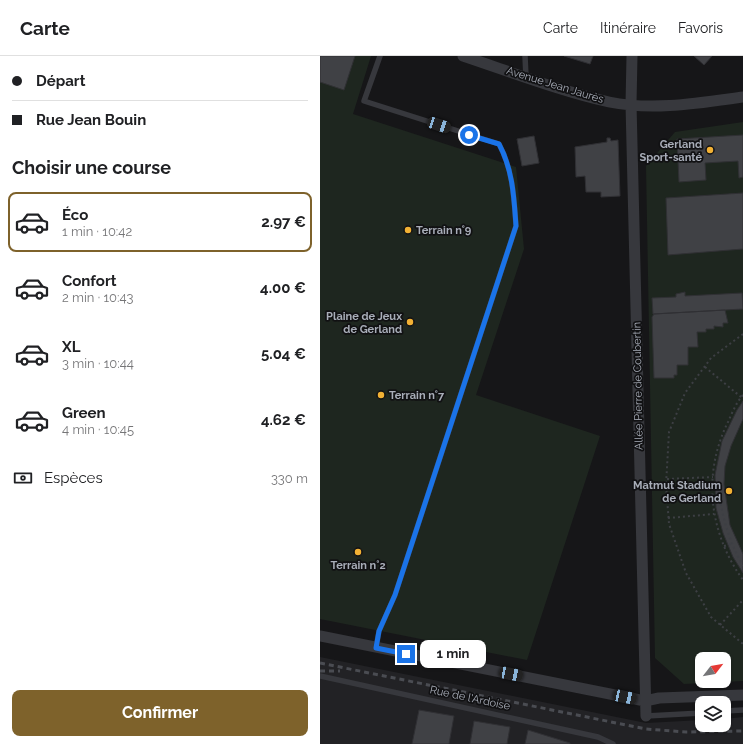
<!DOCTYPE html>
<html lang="fr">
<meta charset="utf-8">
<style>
body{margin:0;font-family:Raleway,sans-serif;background:#f6f6f6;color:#202124;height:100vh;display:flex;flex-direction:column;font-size:15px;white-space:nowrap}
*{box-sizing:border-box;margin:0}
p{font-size:13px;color:#757577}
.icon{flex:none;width:22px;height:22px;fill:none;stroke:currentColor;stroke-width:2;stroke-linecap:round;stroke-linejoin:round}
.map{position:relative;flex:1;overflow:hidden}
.panel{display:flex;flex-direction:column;background:#fff;width:320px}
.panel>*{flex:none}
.guide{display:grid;align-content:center;height:88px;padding:0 12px;background:#fff}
.needle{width:26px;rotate:59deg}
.buttons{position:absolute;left:375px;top:596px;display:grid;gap:8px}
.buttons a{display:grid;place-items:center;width:36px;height:36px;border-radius:8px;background:#fff;box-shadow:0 1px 3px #0004;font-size:20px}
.end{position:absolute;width:18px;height:18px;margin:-9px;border:5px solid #1a73e8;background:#fff;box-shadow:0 0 0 2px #fff}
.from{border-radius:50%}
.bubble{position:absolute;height:28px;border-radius:8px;background:#fff;box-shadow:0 1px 3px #0004;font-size:13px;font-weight:700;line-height:28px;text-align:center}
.car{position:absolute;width:12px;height:24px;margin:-12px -6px;border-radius:5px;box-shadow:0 0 3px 1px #0007;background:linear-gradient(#222 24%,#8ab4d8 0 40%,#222 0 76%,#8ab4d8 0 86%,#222 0)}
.guide b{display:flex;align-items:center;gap:14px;height:38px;font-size:15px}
.guide b+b{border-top:1px solid #e0e0e0}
.guide i{width:10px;height:10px;background:#202124}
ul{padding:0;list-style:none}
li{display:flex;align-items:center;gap:12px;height:60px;margin:0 8px 6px;padding:0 4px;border:2px solid transparent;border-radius:8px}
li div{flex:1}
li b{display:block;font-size:15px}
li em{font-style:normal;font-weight:700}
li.current{border-color:#7e622b}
li>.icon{width:36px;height:36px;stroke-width:1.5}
h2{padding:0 12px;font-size:18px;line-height:48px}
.pay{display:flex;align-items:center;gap:10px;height:44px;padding:0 12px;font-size:15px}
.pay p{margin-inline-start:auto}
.action{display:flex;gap:8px;margin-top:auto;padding:8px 12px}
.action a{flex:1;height:46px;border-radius:8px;background:#7e622b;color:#fff;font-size:16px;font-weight:700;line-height:46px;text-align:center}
header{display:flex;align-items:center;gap:24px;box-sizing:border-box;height:56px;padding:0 20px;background:#fff;border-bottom:1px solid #e0e0e0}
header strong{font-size:19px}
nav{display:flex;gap:22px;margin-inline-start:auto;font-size:14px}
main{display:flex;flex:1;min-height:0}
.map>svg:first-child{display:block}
.built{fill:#222225}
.green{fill:#1e261f;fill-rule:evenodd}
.building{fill:#404145;stroke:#303034}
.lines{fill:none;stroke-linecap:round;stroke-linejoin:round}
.path{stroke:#3d3f44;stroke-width:2;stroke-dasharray:2 3;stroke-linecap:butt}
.lane{stroke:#37383d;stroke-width:5.5}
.street{stroke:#37383d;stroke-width:11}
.rail{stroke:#4a4c52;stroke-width:3;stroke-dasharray:5 4;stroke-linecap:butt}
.route{stroke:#1a73e8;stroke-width:5}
.poi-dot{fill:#f2b134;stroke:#111113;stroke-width:1.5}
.labels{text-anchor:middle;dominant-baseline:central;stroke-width:3.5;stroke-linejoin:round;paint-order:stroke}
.street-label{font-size:11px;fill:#a8adb8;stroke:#111113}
.poi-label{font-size:11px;font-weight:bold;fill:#a8adb8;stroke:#111113;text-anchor:end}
</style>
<header>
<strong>Carte</strong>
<nav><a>Carte</a><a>Itinéraire</a><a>Favoris</a></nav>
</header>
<main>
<section class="panel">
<div class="guide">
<b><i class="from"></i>Départ</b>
<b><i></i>Rue Jean Bouin</b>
</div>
<h2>Choisir une course</h2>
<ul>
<li class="current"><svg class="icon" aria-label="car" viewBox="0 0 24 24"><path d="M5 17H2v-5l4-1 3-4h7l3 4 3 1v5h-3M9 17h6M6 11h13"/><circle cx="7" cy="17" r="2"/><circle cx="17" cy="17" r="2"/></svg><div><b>Éco</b><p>1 min · 10:42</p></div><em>2.97 €</em></li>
<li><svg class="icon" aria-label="car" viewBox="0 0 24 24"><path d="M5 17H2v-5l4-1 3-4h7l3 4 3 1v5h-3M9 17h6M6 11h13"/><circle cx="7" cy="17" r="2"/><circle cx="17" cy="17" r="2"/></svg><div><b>Confort</b><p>2 min · 10:43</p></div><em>4.00 €</em></li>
<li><svg class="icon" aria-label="car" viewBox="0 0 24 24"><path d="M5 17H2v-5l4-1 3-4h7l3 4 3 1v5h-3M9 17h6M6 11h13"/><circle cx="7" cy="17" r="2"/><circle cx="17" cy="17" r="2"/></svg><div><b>XL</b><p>3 min · 10:44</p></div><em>5.04 €</em></li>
<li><svg class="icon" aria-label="car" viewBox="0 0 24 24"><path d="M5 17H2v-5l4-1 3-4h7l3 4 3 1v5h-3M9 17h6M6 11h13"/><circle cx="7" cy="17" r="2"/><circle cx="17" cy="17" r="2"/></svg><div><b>Green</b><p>4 min · 10:45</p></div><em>4.62 €</em></li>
</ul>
<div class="pay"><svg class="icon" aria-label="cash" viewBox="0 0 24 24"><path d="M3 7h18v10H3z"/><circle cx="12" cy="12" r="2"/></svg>Espèces<p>330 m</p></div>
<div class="action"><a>Confirmer</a></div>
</section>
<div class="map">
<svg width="423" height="688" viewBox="0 0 423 688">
<rect width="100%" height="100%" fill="#161618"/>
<!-- built -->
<path class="built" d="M0,601L326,667L382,664V669H404V663L423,661V688H0Z"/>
<!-- green -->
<path class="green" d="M0,0H51L33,58L196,111L204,193L156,339L280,380L207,604L0,563Z
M423,66V625L364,628L335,602L326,110L355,76ZM382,603H404V625H382Z"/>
<!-- building -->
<path class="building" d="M0,0H35L24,34L0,26Z
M244,0H273L270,8Z
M374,0H392L384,9Z
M423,79V121L419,122L418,105L385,107L386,124L359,126L357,83Z
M214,80L219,107L202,110L197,83Z
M287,82H290L291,85L298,84L300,140L281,141V136H266L265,120L256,121L255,91L287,86Z
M423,137V193L348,199L346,142Z
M365,236V240L422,237L423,253L333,258L332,242L356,241V238Z
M405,254L408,267H403V271L394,270V273H386V276H377L378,291H368V309H357V319H354V322H334L332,261L334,258Z
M423,345V363L411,390L405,410L404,428L410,469L423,498V517L413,501L403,477L396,452L395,419L402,385L417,354Z
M99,654L134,660L129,688H92Z
M154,665L190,671L187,688H150Z
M208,674L250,687V688H205Z"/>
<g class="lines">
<!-- path -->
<path class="path" d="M423,278L391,302L365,337L349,376L346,429L349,468L366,517L391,561L423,588
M385,311L421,341
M423,339C416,347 412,357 408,366C382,418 389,477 423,524
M347,423L393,421
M399,438C403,464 410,487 423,510
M348,462L394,458
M404,490L411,488
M400,569L423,544"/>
<!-- lane -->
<path class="lane" d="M205,0L206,21
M56,592L59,575L75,539L196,170C194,142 193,114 179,88L44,45L60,0
M0,620L278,681L293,688
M404,655L423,654
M326,660L382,657"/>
<!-- street -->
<path class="street" d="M143,0C191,16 240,35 289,46C333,55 379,47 423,41
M312,0L311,48L326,660
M0,580L325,645L339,642L423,639"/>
<!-- rail -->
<path class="rail" d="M0,607L326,673L366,676L423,675
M0,615H20"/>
</g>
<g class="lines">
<!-- route -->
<path class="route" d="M86,598L56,592L59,575L75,539L196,170C194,142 193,114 179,88L149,79"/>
</g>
<!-- markers -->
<g class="poi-dot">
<circle cx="390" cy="94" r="4"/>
<circle cx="88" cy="174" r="4"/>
<circle cx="90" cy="266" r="4"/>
<circle cx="61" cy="339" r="4"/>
<circle cx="409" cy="435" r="4"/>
<circle cx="38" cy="496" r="4"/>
</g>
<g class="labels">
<!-- street labels -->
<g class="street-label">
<text transform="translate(235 29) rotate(17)">Avenue Jean Jaurès</text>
<text transform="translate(318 330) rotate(-91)">Allée Pierre de Coubertin</text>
<text transform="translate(150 642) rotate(12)">Rue de l'Ardoise</text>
</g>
<!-- poi labels -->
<g class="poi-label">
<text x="382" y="88">Gerland<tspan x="382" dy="13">Sport-santé</tspan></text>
<text x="96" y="174" text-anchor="start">Terrain n°9</text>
<text x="82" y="260">Plaine de Jeux<tspan x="82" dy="13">de Gerland</tspan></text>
<text x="69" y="339" text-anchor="start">Terrain n°7</text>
<text x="401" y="429">Matmut Stadium<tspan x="401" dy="13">de Gerland</tspan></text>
<text x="38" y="509" text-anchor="middle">Terrain n°2</text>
</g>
</g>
</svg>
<div class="buttons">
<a><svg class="needle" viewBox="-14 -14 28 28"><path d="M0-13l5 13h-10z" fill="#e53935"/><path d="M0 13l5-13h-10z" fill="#757577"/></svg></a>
<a><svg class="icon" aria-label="layers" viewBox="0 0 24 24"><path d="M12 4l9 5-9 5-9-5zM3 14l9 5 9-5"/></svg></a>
</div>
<i class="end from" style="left:149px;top:79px"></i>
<i class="end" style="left:86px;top:598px"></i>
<div class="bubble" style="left:100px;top:584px;width:66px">1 min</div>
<i class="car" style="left:119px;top:69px;rotate:108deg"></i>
<i class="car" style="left:191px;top:618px;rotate:101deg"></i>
<i class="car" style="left:305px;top:641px;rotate:102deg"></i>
</div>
</main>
